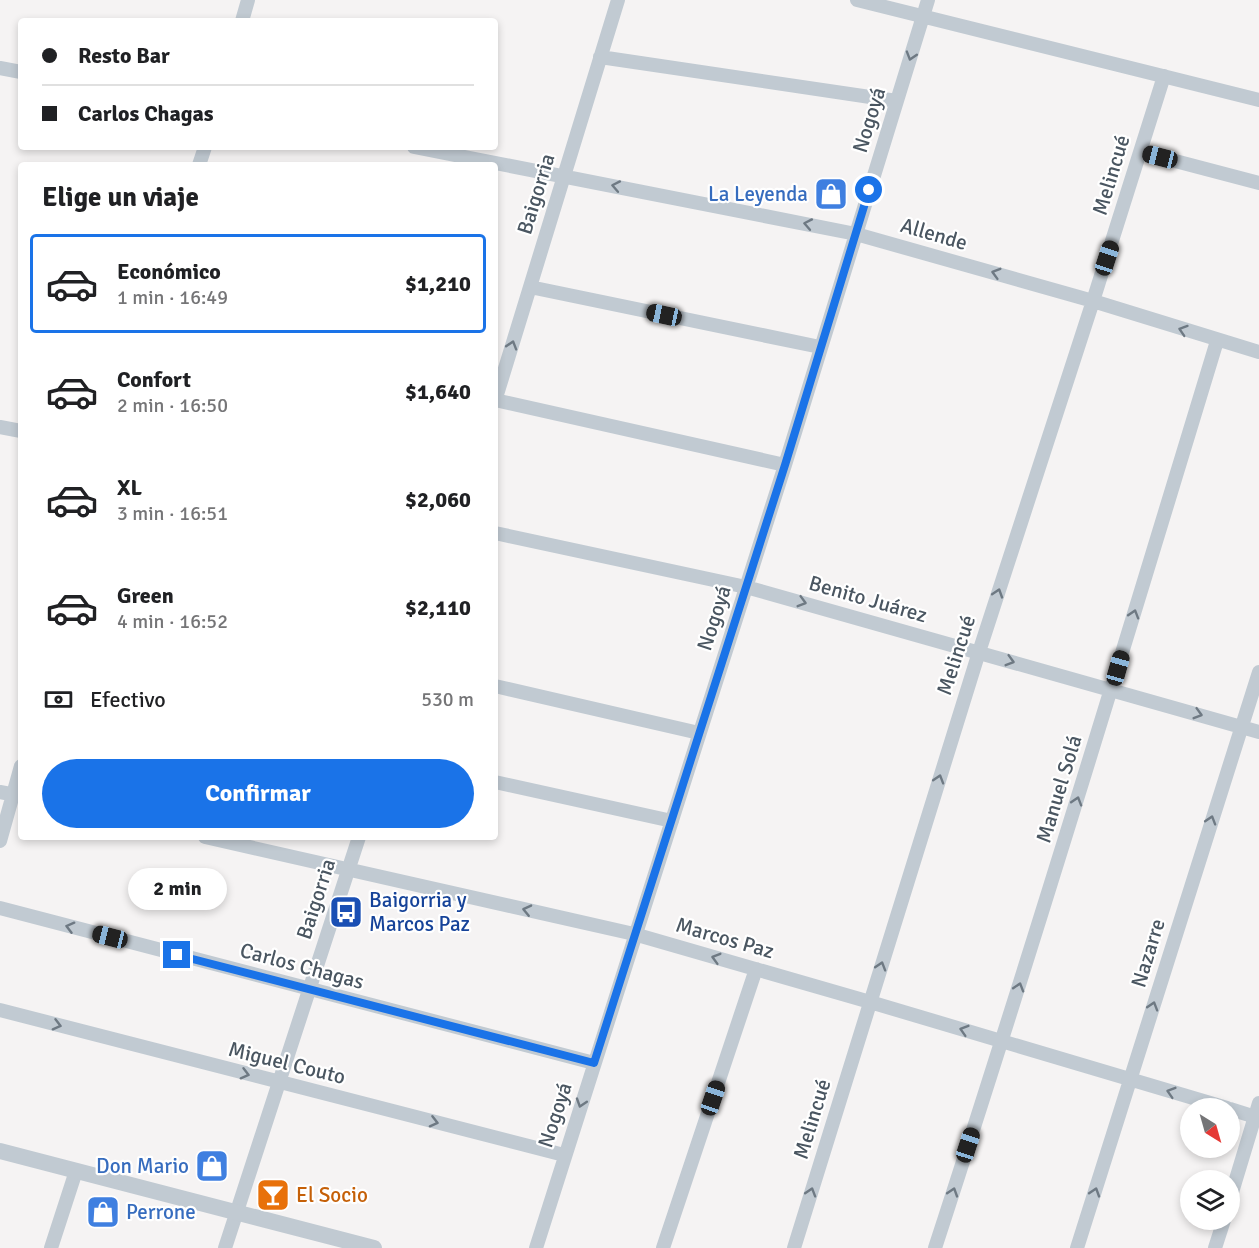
<!DOCTYPE html>
<html lang="es">
<meta charset="utf-8">
<style>
body{margin:0;font-family:Signika,sans-serif;background:#f2f2f2;color:#202124;height:100vh;display:flex;flex-direction:column;font-size:22px;white-space:nowrap}
*{box-sizing:border-box;margin:0}
p{font-size:20px;color:#757577}
.icon{flex:none;width:33px;height:33px;fill:none;stroke:currentColor;stroke-width:2;stroke-linecap:round;stroke-linejoin:round}
.map{position:relative;flex:1;overflow:hidden}
.drawer{position:absolute;left:18px;top:162px;width:480px;height:678px;display:flex;flex-direction:column;background:#fff;border-radius:6px;box-shadow:0 3px 9px #0003}
.drawer>*{flex:none}
.top-card{position:absolute;left:18px;top:18px;width:480px;height:132px;border-radius:6px;box-shadow:0 3px 9px #0003;display:grid;align-content:center;height:132px;padding:0 24px;background:#fff}
.needle{width:39px;rotate:143deg}
.controls{position:absolute;left:1180px;top:1098px;display:grid;gap:12px}
.controls a{display:grid;place-items:center;width:60px;height:60px;border-radius:50%;background:#fff;box-shadow:0 3px 9px #0003;font-size:30px}
.end{position:absolute;width:27px;height:27px;margin:-14px;border:8px solid #1a73e8;background:#fff;box-shadow:0 0 0 3px #fff}
.from{border-radius:50%}
.bubble{position:absolute;height:42px;border-radius:21px;background:#fff;box-shadow:0 3px 9px #0003;font-size:20px;font-weight:800;line-height:42px;text-align:center}
.car{position:absolute;width:18px;height:36px;margin:-18px -9px;border-radius:8px;box-shadow:0 0 4px 2px #0007;background:linear-gradient(#222 24%,#8ab4d8 0 40%,#222 0 76%,#8ab4d8 0 86%,#222 0)}
.top-card b{display:flex;align-items:center;gap:21px;height:57px;font-size:22px}
.top-card b+b{border-top:2px solid #e0e0e0}
.top-card i{width:15px;height:15px;background:#202124}
ul{padding:0;list-style:none}
li{display:flex;align-items:center;gap:18px;height:99px;margin:0 12px 9px;padding:0 12px;border:3px solid transparent;border-radius:6px}
li div{flex:1}
li b{display:block;font-size:22px}
li em{font-style:normal;font-weight:800}
li.active{border-color:#1a73e8}
li>.icon{width:54px;height:54px;stroke-width:1.5}
h2{padding:0 24px;font-size:27px;line-height:72px}
.pay{display:flex;align-items:center;gap:15px;height:66px;padding:0 24px;font-size:22px}
.pay p{margin-inline-start:auto}
.cta{display:flex;gap:12px;margin-top:auto;padding:12px 24px}
.cta a{flex:1;height:69px;border-radius:36px;background:#1a73e8;color:#fff;font-size:24px;font-weight:800;line-height:69px;text-align:center}
.map>svg:first-child{display:block}
.lines{fill:none;stroke-linecap:round;stroke-linejoin:round}
.minor{stroke:#c1cad2;stroke-width:14}
.tertiary{stroke:#c1cad2;stroke-width:16}
.oneway{stroke:#6e7983}
.route{stroke:#1a73e8;stroke-width:8}
.labels{text-anchor:middle;dominant-baseline:central;stroke-width:4.5;stroke-linejoin:round;paint-order:stroke}
.street-label{font-size:21px;fill:#4a5661;stroke:#fff}
.shop-label{font-size:21px;fill:#366cbe;stroke:#fff;text-anchor:end}
.transit-label{font-size:21px;fill:#164399;stroke:#fff;text-anchor:start}
.food-label{font-size:21px;fill:#c56008;stroke:#fff;text-anchor:start}
</style>
<div class="map">
<svg width="1259" height="1248" viewBox="0 0 1259 1248">
<rect width="100%" height="100%" fill="#f5f3f3"/>
<g class="lines">
<!-- minor -->
<path class="minor" d="M857,0L1259,100
M242,21L248,0
M600,57L897,101
M0,68L21,72
M414,147L856,234L1093,301L1259,352
M1141,152L1259,183
M199,165L205,147
M530,287L820,347
M495,400L785,465
M495,401L618,0
M0,427L21,431
M495,533L746,587L1259,732
M495,686L699,733
M495,782L672,821
M0,792L21,796
M205,837L634,934L870,1002L1227,1108
M0,841L21,766
M0,908L594,1063
M0,1010L564,1155
M1230,1109L1259,1118
M1230,1199L1259,1103
M51,1248L76,1171
M225,1248L359,837
M536,1248L785,465L928,0
M663,1248L756,969
M794,1248L979,652L1093,301L1164,76
M935,1248C1033,947 1125,644 1217,341
M1077,1248L1259,672
M1215,1248L1224,1220"/>
<!-- tertiary -->
<path class="tertiary" d="M0,1151L374,1248"/>
</g>
<!-- one-way arrows -->
<defs><path id="oneway-chevron" d="M-2-3.5L2.5 0L-2 3.5" fill="none" stroke-width="1.6" stroke-linecap="round" stroke-linejoin="round" transform="scale(1.5)"/></defs>
<g class="oneway">
<use href="#oneway-chevron" transform="translate(911 56) rotate(107)"/>
<use href="#oneway-chevron" transform="translate(616 186) rotate(-169)"/>
<use href="#oneway-chevron" transform="translate(808 224) rotate(-169)"/>
<use href="#oneway-chevron" transform="translate(996 273) rotate(-164)"/>
<use href="#oneway-chevron" transform="translate(1183 330) rotate(-162)"/>
<use href="#oneway-chevron" transform="translate(512 345) rotate(-73)"/>
<use href="#oneway-chevron" transform="translate(998 593) rotate(-72)"/>
<use href="#oneway-chevron" transform="translate(802 602) rotate(16)"/>
<use href="#oneway-chevron" transform="translate(1134 614) rotate(-73)"/>
<use href="#oneway-chevron" transform="translate(1010 661) rotate(16)"/>
<use href="#oneway-chevron" transform="translate(1198 714) rotate(16)"/>
<use href="#oneway-chevron" transform="translate(939 779) rotate(-73)"/>
<use href="#oneway-chevron" transform="translate(1077 801) rotate(-73)"/>
<use href="#oneway-chevron" transform="translate(1211 820) rotate(-73)"/>
<use href="#oneway-chevron" transform="translate(527 910) rotate(-167)"/>
<use href="#oneway-chevron" transform="translate(70 927) rotate(-165)"/>
<use href="#oneway-chevron" transform="translate(716 958) rotate(-164)"/>
<use href="#oneway-chevron" transform="translate(881 966) rotate(-73)"/>
<use href="#oneway-chevron" transform="translate(1019 987) rotate(-73)"/>
<use href="#oneway-chevron" transform="translate(1153 1006) rotate(-73)"/>
<use href="#oneway-chevron" transform="translate(57 1025) rotate(15)"/>
<use href="#oneway-chevron" transform="translate(964 1030) rotate(-163)"/>
<use href="#oneway-chevron" transform="translate(245 1074) rotate(15)"/>
<use href="#oneway-chevron" transform="translate(1171 1092) rotate(-163)"/>
<use href="#oneway-chevron" transform="translate(581 1103) rotate(108)"/>
<use href="#oneway-chevron" transform="translate(434 1122) rotate(14)"/>
<use href="#oneway-chevron" transform="translate(811 1192) rotate(-73)"/>
<use href="#oneway-chevron" transform="translate(953 1192) rotate(-72)"/>
<use href="#oneway-chevron" transform="translate(1095 1192) rotate(-72)"/>
</g>
<g class="lines">
<!-- route -->
<path class="route" d="M177,955L594,1063L785,465L869,190"/>
</g>
<!-- icons -->
<defs>
<g id="shop-square" transform="scale(1.725)"><rect x="-9" y="-9" width="18" height="18" rx="4" fill="#3f7fe0" stroke="#fff"/><path d="M-5-2.5h2.3a2.7 3.5 0 0 1 5.4 0H5L5.5 6h-11ZM-1.5-2.5h3a1.5 2.3 0 0 0-3 0Z" fill="#fff"/></g>
<g id="bus-square" transform="scale(1.725)"><rect x="-9" y="-9" width="18" height="18" rx="4" fill="#1a4fb4" stroke="#fff"/><path d="M-5-6H5V4H4V6H2V4H-2V6H-4V4H-5ZM-3.5-4V0h7V-4ZM-3.5 1.2v1.5H-2V1.2ZM2 1.2v1.5H3.5V1.2Z" fill="#fff"/></g>
<g id="bar-square" transform="scale(1.725)"><rect x="-9" y="-9" width="18" height="18" rx="4" fill="#e8710a" stroke="#fff"/><path d="M-6-5H6L.8 .8V4.5H3.5V6h-7V4.5H-.8V.8Z" fill="#fff"/></g>
</defs>
<g fill-rule="evenodd">
<use href="#shop-square" x="831" y="194"/>
<use href="#bus-square" x="346" y="912"/>
<use href="#shop-square" x="212" y="1166"/>
<use href="#bar-square" x="273" y="1195"/>
<use href="#shop-square" x="103" y="1212"/>
</g>
<g class="labels">
<!-- street labels -->
<g class="street-label">
<text transform="translate(869 120) rotate(-73)">Nogoyá</text>
<text transform="translate(1111 175) rotate(-73)">Melincué</text>
<text transform="translate(536 194) rotate(-73)">Baigorria</text>
<text transform="translate(934 234) rotate(16)">Allende</text>
<text transform="translate(868 599) rotate(16)">Benito Juárez</text>
<text transform="translate(714 618) rotate(-72)">Nogoyá</text>
<text transform="translate(956 655) rotate(-72)">Melincué</text>
<text transform="translate(1059 789) rotate(-73)">Manuel Solá</text>
<text transform="translate(316 899) rotate(-72)">Baigorria</text>
<text transform="translate(725 938) rotate(16)">Marcos Paz</text>
<text transform="translate(1148 953) rotate(-73)">Nazarre</text>
<text transform="translate(302 966) rotate(15)">Carlos Chagas</text>
<text transform="translate(287 1063) rotate(14)">Miguel Couto</text>
<text transform="translate(555 1115) rotate(-72)">Nogoyá</text>
<text transform="translate(812 1119) rotate(-73)">Melincué</text>
</g>
<!-- shop labels -->
<g class="shop-label">
<text x="808" y="194">La Leyenda</text>
<text x="189" y="1166">Don Mario</text>
<text x="126" y="1212" text-anchor="start">Perrone</text>
</g>
<!-- transit labels -->
<g class="transit-label">
<text x="369" y="900">Baigorria y<tspan x="369" dy="24">Marcos Paz</tspan></text>
</g>
<!-- food labels -->
<g class="food-label">
<text x="296" y="1195">El Socio</text>
</g>
</g>
</svg>
<div class="controls">
<a><svg class="needle" viewBox="-14 -14 28 28"><path d="M0-13l5 13h-10z" fill="#e53935"/><path d="M0 13l5-13h-10z" fill="#757577"/></svg></a>
<a><svg class="icon" aria-label="layers" viewBox="0 0 24 24"><path d="M12 4l9 5-9 5-9-5zM3 14l9 5 9-5"/></svg></a>
</div>
<i class="end from" style="left:869px;top:190px"></i>
<i class="end" style="left:177px;top:955px"></i>
<div class="bubble" style="left:128px;top:868px;width:99px">2 min</div>
<i class="car" style="left:1160px;top:157px;rotate:284deg"></i>
<i class="car" style="left:1107px;top:258px;rotate:18deg"></i>
<i class="car" style="left:664px;top:315px;rotate:282deg"></i>
<i class="car" style="left:1118px;top:668px;rotate:16deg"></i>
<i class="car" style="left:110px;top:937px;rotate:284deg"></i>
<i class="car" style="left:713px;top:1098px;rotate:19deg"></i>
<i class="car" style="left:968px;top:1145px;rotate:18deg"></i>
<div class="top-card">
<b><i class="from"></i>Resto Bar</b>
<b><i></i>Carlos Chagas</b>
</div>
<section class="drawer">
<h2>Elige un viaje</h2>
<ul>
<li class="active"><svg class="icon" aria-label="car" viewBox="0 0 24 24"><path d="M5 17H2v-5l4-1 3-4h7l3 4 3 1v5h-3M9 17h6M6 11h13"/><circle cx="7" cy="17" r="2"/><circle cx="17" cy="17" r="2"/></svg><div><b>Económico</b><p>1 min · 16:49</p></div><em>$1,210</em></li>
<li><svg class="icon" aria-label="car" viewBox="0 0 24 24"><path d="M5 17H2v-5l4-1 3-4h7l3 4 3 1v5h-3M9 17h6M6 11h13"/><circle cx="7" cy="17" r="2"/><circle cx="17" cy="17" r="2"/></svg><div><b>Confort</b><p>2 min · 16:50</p></div><em>$1,640</em></li>
<li><svg class="icon" aria-label="car" viewBox="0 0 24 24"><path d="M5 17H2v-5l4-1 3-4h7l3 4 3 1v5h-3M9 17h6M6 11h13"/><circle cx="7" cy="17" r="2"/><circle cx="17" cy="17" r="2"/></svg><div><b>XL</b><p>3 min · 16:51</p></div><em>$2,060</em></li>
<li><svg class="icon" aria-label="car" viewBox="0 0 24 24"><path d="M5 17H2v-5l4-1 3-4h7l3 4 3 1v5h-3M9 17h6M6 11h13"/><circle cx="7" cy="17" r="2"/><circle cx="17" cy="17" r="2"/></svg><div><b>Green</b><p>4 min · 16:52</p></div><em>$2,110</em></li>
</ul>
<div class="pay"><svg class="icon" aria-label="cash" viewBox="0 0 24 24"><path d="M3 7h18v10H3z"/><circle cx="12" cy="12" r="2"/></svg>Efectivo<p>530 m</p></div>
<div class="cta"><a>Confirmar</a></div>
</section>
</div>
